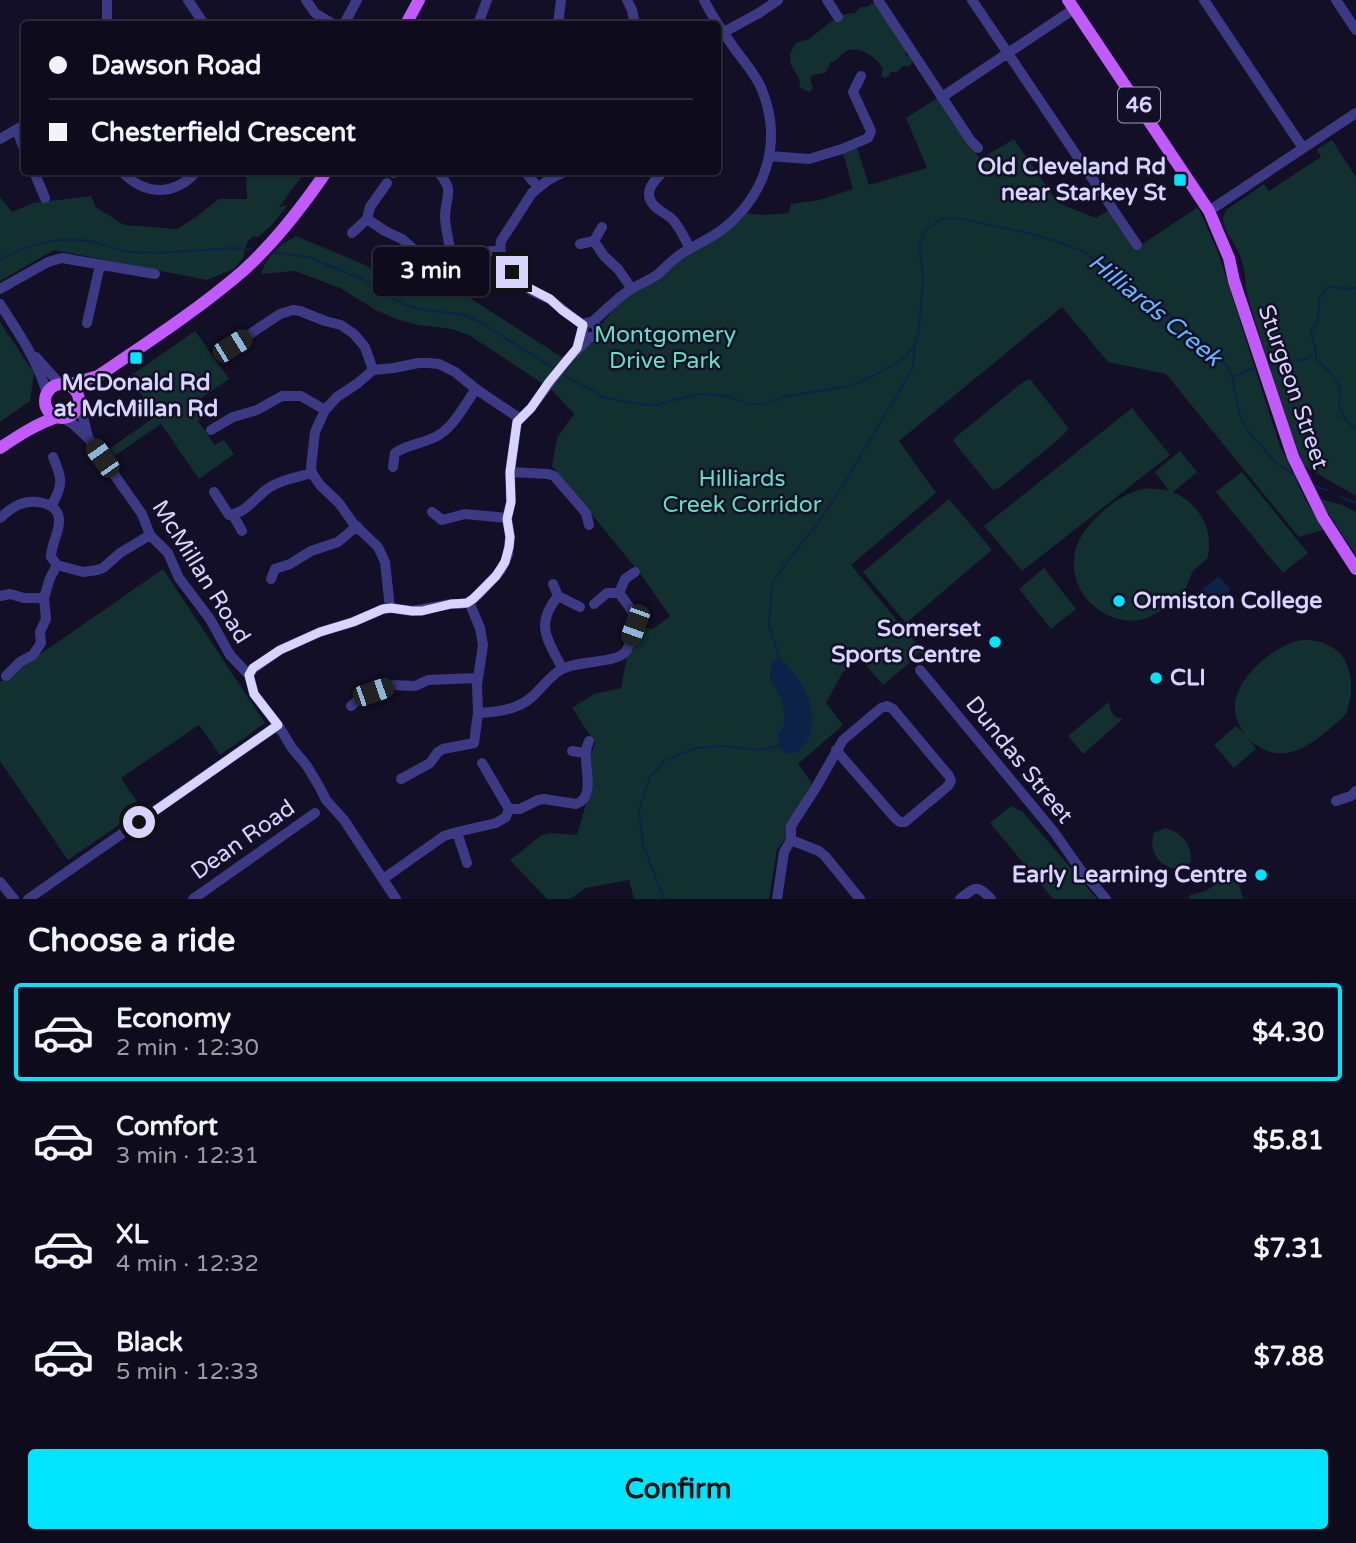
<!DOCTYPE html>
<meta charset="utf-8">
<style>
body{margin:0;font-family:"Varela Round",sans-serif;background:#1c1929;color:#f1f3f6;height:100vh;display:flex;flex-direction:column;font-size:26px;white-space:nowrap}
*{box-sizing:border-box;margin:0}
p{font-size:23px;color:#9b9ba3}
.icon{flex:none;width:38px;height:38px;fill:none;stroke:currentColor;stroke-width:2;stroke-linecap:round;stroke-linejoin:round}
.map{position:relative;height:899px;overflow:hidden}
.sheet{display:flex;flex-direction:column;background:#0e0b1c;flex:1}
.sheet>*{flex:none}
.top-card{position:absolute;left:21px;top:21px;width:700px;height:154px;border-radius:7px;box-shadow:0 2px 5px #0004,0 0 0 2px #2e2b3b;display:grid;align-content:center;height:154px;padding:0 28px;background:#0e0b1c}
.end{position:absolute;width:32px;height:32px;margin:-16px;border:9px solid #d9d4ff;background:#111;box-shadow:0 0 0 4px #111}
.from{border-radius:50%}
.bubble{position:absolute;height:49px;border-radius:7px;background:#0e0b1c;box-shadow:0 2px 5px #0004,0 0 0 2px #2e2b3b;font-size:23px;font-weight:800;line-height:49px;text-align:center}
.car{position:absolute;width:21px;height:42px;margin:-21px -10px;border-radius:9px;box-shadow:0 0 5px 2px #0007;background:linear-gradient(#222 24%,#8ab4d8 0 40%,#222 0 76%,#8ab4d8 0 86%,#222 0)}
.top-card b{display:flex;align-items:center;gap:24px;height:66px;font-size:26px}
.top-card b+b{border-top:2px solid #2e2b3b}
.top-card i{width:18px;height:18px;background:#f1f3f6}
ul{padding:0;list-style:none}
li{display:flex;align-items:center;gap:21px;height:98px;margin:0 14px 10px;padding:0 14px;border:4px solid transparent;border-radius:7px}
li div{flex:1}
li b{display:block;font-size:26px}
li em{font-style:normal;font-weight:800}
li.on{border-color:#00e5ff}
li>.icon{width:63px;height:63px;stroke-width:1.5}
h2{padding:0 28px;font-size:32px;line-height:84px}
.primary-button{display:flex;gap:14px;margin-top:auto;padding:14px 28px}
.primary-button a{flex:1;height:80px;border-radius:7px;background:#00e5ff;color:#111;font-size:28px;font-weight:800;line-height:80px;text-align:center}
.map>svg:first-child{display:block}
.green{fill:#12302f}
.water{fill:#0c2248}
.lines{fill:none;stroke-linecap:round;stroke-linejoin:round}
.stream{stroke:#0c2248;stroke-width:2}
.minor{stroke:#3d3a85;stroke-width:10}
.major{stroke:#c25bff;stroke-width:12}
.route{stroke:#d9d4ff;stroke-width:9}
.poi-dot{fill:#00e5ff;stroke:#130f26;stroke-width:2.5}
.labels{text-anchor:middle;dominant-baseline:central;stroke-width:5;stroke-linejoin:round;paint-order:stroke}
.shield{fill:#130f26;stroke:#9e99be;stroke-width:2}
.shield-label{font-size:21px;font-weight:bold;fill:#d9d4ff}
.poi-label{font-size:23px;font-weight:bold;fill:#d9d4ff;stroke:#130f26;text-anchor:end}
.park-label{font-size:23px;fill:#5fe0c0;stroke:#130f26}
.street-label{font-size:23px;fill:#d9d4ff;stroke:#130f26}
.water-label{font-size:24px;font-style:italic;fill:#62b6ff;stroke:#130f26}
</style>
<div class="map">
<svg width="1356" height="899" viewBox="0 0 1356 899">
<rect width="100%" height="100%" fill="#130f26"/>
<!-- green -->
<path class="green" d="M872,3L879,6L906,49L905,55L910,57L912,62L910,66H903L897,72H891L889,76L885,78L881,76L883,69C877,57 858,44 845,52C839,56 839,60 831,62L825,73L812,75L810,80L813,88L809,92L800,87L799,78L791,65L790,53L796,43L809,39L836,18L846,14L855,13L861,7H867Z
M939,97L980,159L1014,139L1058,203L1096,218L1116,206L1141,245L1198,207L1218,252L1280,446L1304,497L1323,530L1299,537L1166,374L1108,362L1062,307L899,441L936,493L851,565L925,654L918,653L915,658L883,685L860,658L843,672L826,703L843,725L798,764L813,785L787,836L777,850L769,899H634L629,880L585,888L570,899H547L510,860L542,835L551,833L577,835L591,787V755L595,743L572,708L594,694L621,688L627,657L638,627L653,629L670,616L639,572L552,466L557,438L574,414L551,389L469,335L452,329L418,325L396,319L376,310L340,288L295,271L261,274C266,257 280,244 296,236L363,264L414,292L467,296L571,363L584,348L599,335L602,324L618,303L664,273L686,256L721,236L746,213L762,215L789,213L791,204L819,200L853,189L843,153L857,148L869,185L927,168L906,118Z
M1332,140L1356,177V496L1304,466L1289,435L1246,291C1246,275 1243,261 1236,247C1232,239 1224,230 1223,221C1223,215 1224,215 1226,210L1264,184L1269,191L1321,157L1317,149Z
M246,172H305L279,207L288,205L270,227L258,237L253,236L247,243L243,258L234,269L207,280L54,250L0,281V197L12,212L33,203L91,196L96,207L124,225L177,229L196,217L219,199H247Z
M0,322L34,373L30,401L0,422Z
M195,331L229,379L197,401L207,415L198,421L215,445L224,440L234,454L199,479L161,424L110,459L105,452L156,416L129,377Z
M1030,379L1069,429L1059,439L1002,486L993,490L953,441L957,436L1023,382Z
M1132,408L1170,455L1022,571L984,526Z
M1180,451L1197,472L1173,492C1192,500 1208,519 1209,541C1210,546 1208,553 1208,558C1203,563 1196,567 1192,573C1190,577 1188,583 1186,588C1179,598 1164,609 1153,615C1142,622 1124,622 1112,617C1083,606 1065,573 1078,543C1087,521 1119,494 1142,489C1150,488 1161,489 1169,491L1155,472Z
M1242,472L1308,553L1283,573L1216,492Z
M1318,498L1342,505L1356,512V555Z
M949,499L992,550L906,623L863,572Z
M1044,568L1076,609L1051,629L1019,589Z
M163,569L265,723L220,755L199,725L121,778L142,809L68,860L0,761V682Z
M1310,640C1315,641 1321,641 1326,644C1353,655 1356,689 1346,713C1340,722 1330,728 1322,735C1297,755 1275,762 1248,739L1256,749L1234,768L1214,745L1236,726L1244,733C1239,725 1235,717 1235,708C1234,680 1269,650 1294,642C1299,640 1305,640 1310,640Z
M1109,702C1111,713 1112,717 1123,719L1083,754L1068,736Z
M1011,806L1023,812L1097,899H1053L990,823Z
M1165,828C1182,832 1192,845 1191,862C1171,880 1145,856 1154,833Z
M1237,876L1243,899H1189L1190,895L1206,891L1217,883H1227Z"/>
<!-- water -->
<path class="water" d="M1219,576L1231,590L1212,605L1200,591Z
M780,659C791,667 801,682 807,695C817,715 814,753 786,754L778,746V735L784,724L785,715L781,699L770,678L772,661Z"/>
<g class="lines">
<!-- stream -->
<path class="stream" d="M273,252L308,257L364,280L403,304L418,309L464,315L480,322L556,370
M0,260C28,244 62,235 94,242C106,245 119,251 131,252C169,256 211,246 251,249
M1356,288L1344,289L1330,286C1315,299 1320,300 1318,318C1317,323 1313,328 1310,333L1316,348V360L1330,372L1340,388L1339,405L1344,418L1356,430
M1280,361C1295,359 1307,365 1315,349
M1269,364L1276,362
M560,373L579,384L594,390L602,397L639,404L655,405L698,394L717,395L732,398L748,404H763L788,396L850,386L879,373L906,357L914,345
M1233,377L1254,368
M1314,486L1327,490
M1341,497L1356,503
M780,660L769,625L772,583L789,559L816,526L843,485L913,368L915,344L917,340L920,319L923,275L919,247L926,229L942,219L952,218L963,219L1027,233L1053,240L1084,252L1186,327L1227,366L1232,377L1238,409L1246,429L1275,462L1297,477
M664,899L643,845L639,811L649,779L665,760L697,748L726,746L760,750L779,746"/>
<!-- minor -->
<path class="minor" d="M107,0V24
M188,0L204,24
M306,0L315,13L333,24
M627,0L632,10L635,24
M827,0L838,17
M878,0L971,141L978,148
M972,0L1137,245
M1204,0L1303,148
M1336,0L1356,30
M344,24L357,0
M478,24L487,0
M558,24L561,0
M724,32L759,13L778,0
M942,97L1074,9
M17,130L24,149
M0,139L24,125
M770,156L809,159L842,149L868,138L871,131L853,92L861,76
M34,172L45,198
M122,172C145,195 173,197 196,172
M438,172C455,191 446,194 445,216C445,227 449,240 450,251
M525,172L538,187
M564,172L548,180L532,193L501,241L500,250C506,267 520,285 536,293C541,296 547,297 551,300C562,309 572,317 583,325
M663,172C651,183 641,196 658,209C663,213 668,215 672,219C680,227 685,239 690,249
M393,173L395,172
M1209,211L1356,113
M367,219L370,207L387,183
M602,227L594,241L604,256L618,269L632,289
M352,233L367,219L385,231L402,239L416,251L422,254L428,255L450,251L480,253L500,250
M580,244L594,241
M0,289L48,262L62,258L155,274
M0,304C20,335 36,358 47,393
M592,322L597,327V333C594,338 590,338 585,336L582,330L586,323L592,322C603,313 613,302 624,294C634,286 646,282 657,275C665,268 672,260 681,254C695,245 710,239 723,229C766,195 783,142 762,90C755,72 742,60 732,45C722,31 712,16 704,0
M87,323L100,265
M223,352L280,314L293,310L300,311L325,321L341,325L354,334L365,347L373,370
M36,357L60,384
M77,409L83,417L88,437
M63,418L73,424L89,439L142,514L150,535L168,553L179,578L210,619L230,655L249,675L254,694L278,725L292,748L307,766L320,788L326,800L344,820L396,899
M211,430L233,417L257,410L282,396H301L325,410
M393,467L395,453C408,444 423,444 437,436C453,428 465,404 476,389
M510,472L548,474L554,476L586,513L589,525
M214,492L229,515C247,513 256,496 270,487C283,479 298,477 312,473
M51,506C64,485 62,478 53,457
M432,512L442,520L465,514L507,518
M233,515L242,531
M0,518C6,513 11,508 18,505C31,499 58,501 59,519C60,532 51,544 51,557L57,565
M57,565L83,572L97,570L103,568L120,553L150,535
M271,579L275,569L290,564L311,551L338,542L357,526
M553,584L558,596C534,625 548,640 562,668
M619,593L625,579L635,572
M0,596L10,594L24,598H44
M558,596L580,607
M390,608L385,562L378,547L353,523L339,503L320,485L312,473L311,467L315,432L325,410L337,397L358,383L373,370L394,368L418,363H428L439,364L455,372L476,389L519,418
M920,670L1054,832L1080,869L1106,899
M249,675L253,669L280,650L320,632L353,622L383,609L391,608L412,611L451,604H461L469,602L479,594L501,570L508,555L510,537L507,518L511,502L510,472L517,422L531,408L566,361L589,338
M6,676L20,662L33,655L41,643L40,632L46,619L44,598L50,578L57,565
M351,706L361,697L391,685L415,686L428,680L477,678
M478,713C497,712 518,710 533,696C542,687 550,677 560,670C575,660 618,664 626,651C629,647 630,641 632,636C639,614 631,610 619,593H607L594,604
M572,751L585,753
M401,779L430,763L438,752L443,749L474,743L478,713L477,685L483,645L480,628L469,602
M1336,801L1351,796L1356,791
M509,809H520L538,800L544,799L576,804C596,798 584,766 586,752C586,748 588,744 589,741
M457,832L467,863
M791,840L819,851L825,856L860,899
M383,879L444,836L457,832L496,823L506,817L509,809L482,763
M0,882L14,899
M28,899L278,725
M193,899L315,813
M777,899L784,852L791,840V826L815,789L843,740L881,708L887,706L893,709L949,776L951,781L948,786L905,822H900L895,818L836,750
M960,899C975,887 977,884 991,899"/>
<!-- major -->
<path class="major" d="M1068,0L1209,211L1229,258L1234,281L1293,457L1323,518L1356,569
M406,24L419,0
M45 401a17 17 0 1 1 34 0a17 17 0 1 1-34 0Z
M67,385L98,376L107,370C153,339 200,308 243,271C275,242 302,207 326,172
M0,448C18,436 36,424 57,417"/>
</g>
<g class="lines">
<!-- route -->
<path class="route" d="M139,822L278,725L254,694L249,675L253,668L280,650L320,632L353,622L383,609L391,608L412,611H422L451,604L467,603L473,599L496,576L505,562L509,547L510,537L507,519L511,502L510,472L517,422L531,408L549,382L577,348L583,325L562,310L550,299L529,288L517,278L512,272"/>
</g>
<!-- markers -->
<g class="poi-dot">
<rect x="1173" y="173" width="14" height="14" rx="3.5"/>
<rect x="129" y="351" width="14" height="14" rx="3.5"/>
<circle cx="1119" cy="601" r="7"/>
<circle cx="995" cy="642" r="7"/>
<circle cx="1156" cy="678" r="7"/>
<circle cx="1261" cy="875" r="7"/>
</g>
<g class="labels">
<!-- shield labels -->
<rect class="shield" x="1118" y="87.5" width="42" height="35" rx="5"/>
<g class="shield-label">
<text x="1139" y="105">46</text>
</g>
<!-- poi labels -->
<g class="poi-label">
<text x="1166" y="167">Old Cleveland Rd<tspan x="1166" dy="26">near Starkey St</tspan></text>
<text x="136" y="383" text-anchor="middle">McDonald Rd<tspan x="136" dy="26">at McMillan Rd</tspan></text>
<text x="1133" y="601" text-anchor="start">Ormiston College</text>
<text x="981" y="629">Somerset<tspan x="981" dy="26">Sports Centre</tspan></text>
<text x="1170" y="678" text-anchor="start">CLI</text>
<text x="1247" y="875">Early Learning Centre</text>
</g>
<!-- park labels -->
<g class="park-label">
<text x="665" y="335">Montgomery<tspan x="665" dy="26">Drive Park</tspan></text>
<text x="742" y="479">Hilliards<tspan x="742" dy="26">Creek Corridor</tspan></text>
</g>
<!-- street labels -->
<g class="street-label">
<text transform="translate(1293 387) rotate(71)">Sturgeon Street</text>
<text transform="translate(201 572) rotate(58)">McMillan Road</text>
<text transform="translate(1019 760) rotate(51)">Dundas Street</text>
<text transform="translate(243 840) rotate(-35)">Dean Road</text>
</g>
<!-- water labels -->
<g class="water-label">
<text transform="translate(1155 310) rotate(39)">Hilliards Creek</text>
</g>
</g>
</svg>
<i class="end from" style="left:139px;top:822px"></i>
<i class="end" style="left:512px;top:272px"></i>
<div class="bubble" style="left:373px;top:247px;width:116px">3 min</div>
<i class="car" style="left:232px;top:346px;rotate:58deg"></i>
<i class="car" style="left:102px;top:458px;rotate:325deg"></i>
<i class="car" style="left:635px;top:625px;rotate:200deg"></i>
<i class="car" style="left:373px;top:692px;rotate:71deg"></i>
<div class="top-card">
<b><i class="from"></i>Dawson Road</b>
<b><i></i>Chesterfield Crescent</b>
</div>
</div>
<section class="sheet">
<h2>Choose a ride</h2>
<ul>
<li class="on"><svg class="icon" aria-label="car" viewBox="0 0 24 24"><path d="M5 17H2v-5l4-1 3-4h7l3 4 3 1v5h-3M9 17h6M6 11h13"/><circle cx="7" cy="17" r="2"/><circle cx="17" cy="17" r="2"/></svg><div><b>Economy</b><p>2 min · 12:30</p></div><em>$4.30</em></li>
<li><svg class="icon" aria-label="car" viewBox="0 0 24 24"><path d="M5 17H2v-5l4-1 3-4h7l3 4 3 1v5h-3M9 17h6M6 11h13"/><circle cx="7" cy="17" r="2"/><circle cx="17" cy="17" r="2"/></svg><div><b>Comfort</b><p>3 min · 12:31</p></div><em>$5.81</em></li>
<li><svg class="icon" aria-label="car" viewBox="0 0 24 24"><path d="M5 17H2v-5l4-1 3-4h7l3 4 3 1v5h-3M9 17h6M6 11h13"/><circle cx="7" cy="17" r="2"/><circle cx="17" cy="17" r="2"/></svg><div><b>XL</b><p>4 min · 12:32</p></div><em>$7.31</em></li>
<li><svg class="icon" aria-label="car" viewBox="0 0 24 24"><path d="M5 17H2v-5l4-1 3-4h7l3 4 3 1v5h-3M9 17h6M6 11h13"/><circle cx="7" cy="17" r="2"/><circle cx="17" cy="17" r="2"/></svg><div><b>Black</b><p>5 min · 12:33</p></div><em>$7.88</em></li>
</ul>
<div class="primary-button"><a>Confirm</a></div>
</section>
